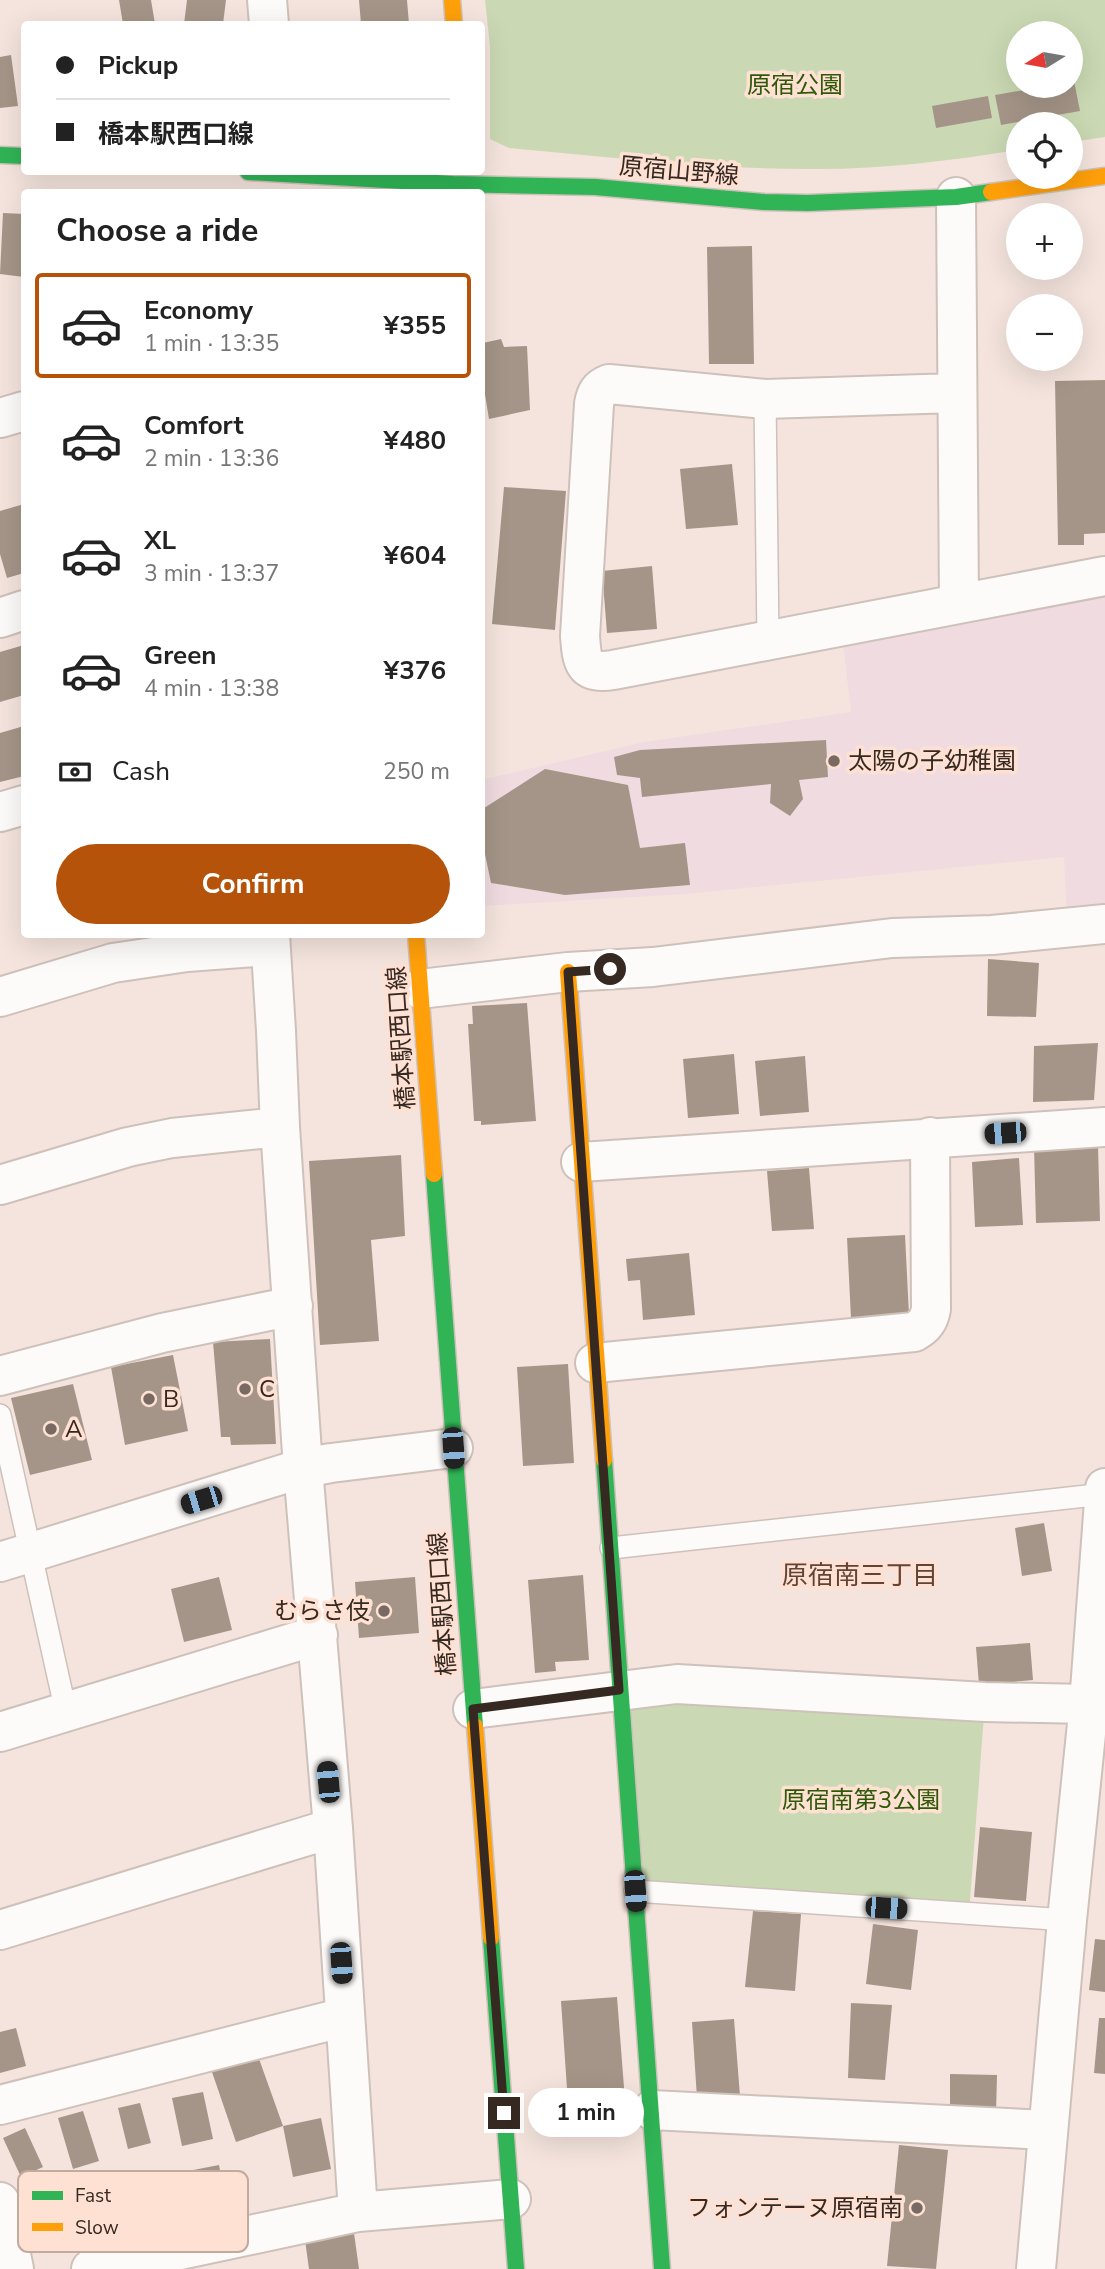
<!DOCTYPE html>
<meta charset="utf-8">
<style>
body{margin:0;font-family:"Nunito Sans","Noto Sans JP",sans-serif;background:#f6f6f6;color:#222;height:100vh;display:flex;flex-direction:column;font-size:26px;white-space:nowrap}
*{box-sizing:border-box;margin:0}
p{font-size:23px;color:#767676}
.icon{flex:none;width:38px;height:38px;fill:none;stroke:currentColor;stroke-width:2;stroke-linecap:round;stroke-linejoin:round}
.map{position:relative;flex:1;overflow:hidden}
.details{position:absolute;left:21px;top:189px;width:464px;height:749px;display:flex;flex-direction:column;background:#fff;border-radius:7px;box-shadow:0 7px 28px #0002}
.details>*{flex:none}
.hud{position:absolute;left:21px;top:21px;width:464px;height:154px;border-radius:7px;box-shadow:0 7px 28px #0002;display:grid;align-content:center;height:154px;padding:0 35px;background:#fff}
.needle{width:46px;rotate:259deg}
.controls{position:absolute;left:1006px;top:21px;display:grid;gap:14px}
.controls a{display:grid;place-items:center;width:77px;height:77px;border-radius:50%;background:#fff;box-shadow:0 7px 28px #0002;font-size:35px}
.end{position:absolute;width:32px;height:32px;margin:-16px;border:9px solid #362922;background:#fff;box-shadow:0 0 0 4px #fff}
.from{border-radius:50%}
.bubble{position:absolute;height:49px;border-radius:24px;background:#fff;box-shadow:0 7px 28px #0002;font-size:23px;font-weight:700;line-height:49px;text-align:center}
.car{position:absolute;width:21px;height:42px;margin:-21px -10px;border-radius:9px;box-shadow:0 0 5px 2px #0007;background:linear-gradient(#222 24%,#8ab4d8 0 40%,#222 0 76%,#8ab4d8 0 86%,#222 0)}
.hud b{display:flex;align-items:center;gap:24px;height:66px;font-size:26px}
.hud b+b{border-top:2px solid #e0e0e0}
.hud i{width:18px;height:18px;background:#222}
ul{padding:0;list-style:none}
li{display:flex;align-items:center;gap:21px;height:105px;margin:0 14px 10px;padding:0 21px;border:4px solid transparent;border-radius:7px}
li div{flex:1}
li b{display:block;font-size:26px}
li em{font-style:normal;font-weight:700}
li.current{border-color:#b45309}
li>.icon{width:63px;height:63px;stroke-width:1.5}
h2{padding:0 35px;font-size:32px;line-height:84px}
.pay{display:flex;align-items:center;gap:18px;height:77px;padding:0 35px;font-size:26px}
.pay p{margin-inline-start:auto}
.action{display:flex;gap:14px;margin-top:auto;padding:14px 35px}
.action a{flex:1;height:80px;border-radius:42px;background:#b45309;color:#fff;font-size:28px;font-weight:700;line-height:80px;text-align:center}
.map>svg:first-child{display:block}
.education{fill:#f0dce0}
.green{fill:#cad9b3;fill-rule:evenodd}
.building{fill:#a59588}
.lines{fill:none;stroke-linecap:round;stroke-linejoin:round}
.lane-casing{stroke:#cec1ba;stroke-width:24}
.street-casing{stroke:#cec1ba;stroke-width:42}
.fast-casing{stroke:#cec1ba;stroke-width:19}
.slow-casing{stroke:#cec1ba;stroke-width:19}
.lane{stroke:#fdfbfa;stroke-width:21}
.street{stroke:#fdfbfa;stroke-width:38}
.fast{stroke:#30b455;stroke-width:16}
.slow{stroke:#ff9f0a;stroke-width:16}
.route{stroke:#362922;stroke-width:9}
.poi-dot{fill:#786a63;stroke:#fee1d3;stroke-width:2.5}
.labels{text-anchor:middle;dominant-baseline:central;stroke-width:7;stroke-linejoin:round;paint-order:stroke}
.park-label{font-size:24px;fill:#2e5909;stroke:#fee1d3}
.street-label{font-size:24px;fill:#362922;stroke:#fee1d3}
.poi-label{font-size:24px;fill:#362922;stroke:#fee1d3;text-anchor:start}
.neighbourhood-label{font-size:26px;fill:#614435;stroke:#fee1d3}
.key{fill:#fee1d3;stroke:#c2aa9e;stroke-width:2}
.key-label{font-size:19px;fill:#362922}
</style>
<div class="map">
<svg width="1105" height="2269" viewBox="0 0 1105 2269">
<rect width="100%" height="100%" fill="#f4e4dd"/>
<!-- education -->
<path class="education" d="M1105,594V913L1067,918L1064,857L685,894L481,906V780L644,742L851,712L843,644Z"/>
<!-- green -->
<path class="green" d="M485,0H1105V137L1071,142V124H1018V150C948,161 878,170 807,169C707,169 608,157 509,148L490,139V46ZM1018,33H1071V86H1018Z
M619,1691L985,1702L969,1914L635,1891Z"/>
<!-- building -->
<path class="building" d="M119,0H151L155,24H123Z
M187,0H226L223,24H184Z
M359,0H407L409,24H361Z
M11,55L18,106L0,108V57Z
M1074,81L1080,111L1001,125L995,95L1048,86H1071V82Z
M988,96L992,118L936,128L932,106Z
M3,213L24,214V277L0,274Z
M752,246L754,364H709L707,247Z
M501,339L504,347L527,346L530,410L489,419L481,370V349L483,343Z
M1105,380V533L1084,534V545H1058L1055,381Z
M732,464L738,525L686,529L680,469Z
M504,487L566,491L555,630L492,624Z
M24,504V573L7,578L0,554V511Z
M652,566L657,629L607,633L602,571Z
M24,645V695L0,702V652Z
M24,726V776L0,782V733Z
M826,740L828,777L799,780L803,799L790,816L770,803L771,784L642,797L640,778L617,775L614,757L640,750Z
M545,769L628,785L640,848L685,843L690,885L565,895L491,883L481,835V810Z
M988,959L1039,963L1036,1017L987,1016Z
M527,1003L536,1121L481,1125V1121H474L468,1024H473L472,1006Z
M1098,1043L1094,1100L1033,1102L1034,1046Z
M734,1054L739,1114L688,1118L683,1059Z
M805,1056L809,1112L760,1116L755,1061Z
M1098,1145L1100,1221L1036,1223L1034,1147Z
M401,1155L405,1236L371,1240L379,1341L320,1345L309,1161Z
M1019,1158L1023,1225L975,1227L972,1162Z
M809,1168L814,1229L772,1231L767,1171Z
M905,1235L909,1315L851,1318L847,1238Z
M689,1253L695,1315L643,1320L640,1280L628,1281L626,1259Z
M270,1339L276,1444L231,1445L230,1437H221L213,1342Z
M173,1355L188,1431L125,1445L111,1367Z
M568,1364L574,1463L523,1466L517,1367Z
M73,1384L92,1460L30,1475L11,1398Z
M1044,1523L1052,1571L1022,1576L1015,1528Z
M583,1575L589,1660L555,1662L556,1671L535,1673L528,1580Z
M219,1577L232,1630L184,1642L171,1589Z
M415,1577L419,1633L359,1638L355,1582Z
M1030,1643L1033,1680L979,1685L976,1647Z
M980,1827L1032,1832L1026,1901L974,1897Z
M753,1911L801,1914L795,1991L745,1987Z
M873,1924L918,1930L911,1990L866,1984Z
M1095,1939L1105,1940V1992L1089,1990Z
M617,1997L626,2113L569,2118L561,2001Z
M851,2003L892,2005L885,2080L848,2078Z
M1099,2018H1105V2074L1094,2073Z
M734,2019L740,2096L697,2098L692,2022Z
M16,2028L26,2066L0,2073V2032Z
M258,2056L283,2126L236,2142L212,2072Z
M950,2074L997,2075L996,2114H950Z
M203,2092L213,2139L182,2146L172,2098Z
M140,2103L151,2143L128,2149L118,2108Z
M83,2111L99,2161L73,2169L58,2118Z
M321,2118L331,2169L293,2177L283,2126Z
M25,2128L43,2167L21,2177L3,2138Z
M899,2145L948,2150L936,2269L887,2266Z
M219,2165L227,2206L196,2212L188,2171Z
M354,2233L359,2269H309L305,2240Z"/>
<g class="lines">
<!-- lane casing -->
<g class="lane-casing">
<path id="lane" d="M765,399L768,640
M0,1415L66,1712
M611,1548L1105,1494
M635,1891L1067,1920"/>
</g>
<!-- street casing -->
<g class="street-casing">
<path id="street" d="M267,0L269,24
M956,197L959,603
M956,393L765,399L609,384C599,388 596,393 594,404L580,636C582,662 583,675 613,670L1105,576
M0,418L24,411
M0,618L24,610
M0,812L24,805
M270,934L276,1031L280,1127L303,1468L333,1828L358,2212
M420,989L568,972L653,967L892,938L992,935L1105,924
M0,997L113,963L187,952L270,946
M581,1162L1105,1127
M0,1185L128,1147L172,1138L280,1127
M595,1363L914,1332C925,1326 929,1320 931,1309L930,1137
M0,1376L162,1333L293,1306
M0,1562L303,1468L331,1463L453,1448
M473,1709L677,1684L985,1702L1089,1704
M0,1732L318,1635
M0,1930L333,1828
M0,2105L345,2017
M652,2110L1047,2130
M0,2202L14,2269
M91,2269L358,2212L511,2199
M1036,2269L1067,1920L1089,1704L1105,1488"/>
</g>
<!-- fast casing -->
<g class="fast-casing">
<path id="fast" d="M0,155L24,156
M248,172L453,184L595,187L764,202L808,203L956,197L991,192
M434,1174L475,1726
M604,1460L662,2269
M491,1938L516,2269"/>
</g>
<!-- slow casing -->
<g class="slow-casing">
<path id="slow" d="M452,0L454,24
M991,192L1105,176
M416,934L434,1174
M568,972L604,1460
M475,1726L491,1938"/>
</g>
<!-- lane -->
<use href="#lane" class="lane"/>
<!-- street -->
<use href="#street" class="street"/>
<!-- fast -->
<use href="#fast" class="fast"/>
<!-- slow -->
<use href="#slow" class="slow"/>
</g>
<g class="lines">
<!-- route -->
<path class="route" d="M504,2113L473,1709L619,1690L568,972L610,969"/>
</g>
<!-- markers -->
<g class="poi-dot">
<circle cx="834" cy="761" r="7"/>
<circle cx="245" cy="1389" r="7"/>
<circle cx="149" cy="1399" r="7"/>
<circle cx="51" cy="1429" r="7"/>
<circle cx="384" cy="1611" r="7"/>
<circle cx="917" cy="2208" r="7"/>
</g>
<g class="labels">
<!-- park labels -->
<g class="park-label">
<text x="795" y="85">原宿公園</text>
<text x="861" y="1800">原宿南第3公園</text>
</g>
<!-- street labels -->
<g class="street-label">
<text transform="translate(679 171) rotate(5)">原宿山野線</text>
<text transform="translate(401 1038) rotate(-94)">橋本駅西口線</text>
<text transform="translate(442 1604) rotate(-94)">橋本駅西口線</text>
</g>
<!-- poi labels -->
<g class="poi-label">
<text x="848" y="761">太陽の子幼稚園</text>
<text x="259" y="1389">C</text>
<text x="163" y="1399">B</text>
<text x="65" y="1429">A</text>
<text x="370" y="1611" text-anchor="end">むらさ伎</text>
<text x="903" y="2208" text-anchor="end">フォンテーヌ原宿南</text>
</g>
<!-- neighbourhood labels -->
<g class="neighbourhood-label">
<text x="860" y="1575">原宿南三丁目</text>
</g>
</g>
<!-- legend -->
<rect x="18" y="2171" width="230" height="81" rx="10" class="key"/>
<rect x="32" y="2191" width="31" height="9" fill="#30b455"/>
<rect x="32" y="2223" width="31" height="8" fill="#ff9f0a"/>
<g class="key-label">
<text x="75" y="2202">Fast</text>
<text x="75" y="2234">Slow</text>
</g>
</svg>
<div class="controls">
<a><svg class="needle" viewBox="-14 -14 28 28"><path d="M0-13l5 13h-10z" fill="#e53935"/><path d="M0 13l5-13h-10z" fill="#767676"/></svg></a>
<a><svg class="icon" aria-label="locate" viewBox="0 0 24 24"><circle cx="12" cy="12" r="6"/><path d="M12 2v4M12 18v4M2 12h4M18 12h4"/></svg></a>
<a>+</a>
<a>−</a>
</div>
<i class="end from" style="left:610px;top:969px"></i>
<i class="end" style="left:504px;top:2113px"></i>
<div class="bubble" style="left:528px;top:2088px;width:116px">1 min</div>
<i class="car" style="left:1005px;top:1133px;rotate:266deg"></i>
<i class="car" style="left:453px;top:1448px;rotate:176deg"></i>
<i class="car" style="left:201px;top:1500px;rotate:253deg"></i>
<i class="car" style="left:328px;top:1782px;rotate:355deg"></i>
<i class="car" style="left:635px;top:1891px;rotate:176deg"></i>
<i class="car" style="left:886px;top:1908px;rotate:94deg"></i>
<i class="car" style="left:341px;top:1963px;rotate:176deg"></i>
<div class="hud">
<b><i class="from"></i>Pickup</b>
<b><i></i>橋本駅西口線</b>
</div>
<section class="details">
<h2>Choose a ride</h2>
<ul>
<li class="current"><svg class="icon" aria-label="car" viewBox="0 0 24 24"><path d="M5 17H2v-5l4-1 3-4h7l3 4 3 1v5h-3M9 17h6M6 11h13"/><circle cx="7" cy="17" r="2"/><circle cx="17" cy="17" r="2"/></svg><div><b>Economy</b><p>1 min · 13:35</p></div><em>¥355</em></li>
<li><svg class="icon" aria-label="car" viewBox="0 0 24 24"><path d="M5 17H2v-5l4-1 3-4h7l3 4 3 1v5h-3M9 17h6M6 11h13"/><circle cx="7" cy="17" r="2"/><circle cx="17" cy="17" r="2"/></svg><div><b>Comfort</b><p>2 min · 13:36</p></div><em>¥480</em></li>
<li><svg class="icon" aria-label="car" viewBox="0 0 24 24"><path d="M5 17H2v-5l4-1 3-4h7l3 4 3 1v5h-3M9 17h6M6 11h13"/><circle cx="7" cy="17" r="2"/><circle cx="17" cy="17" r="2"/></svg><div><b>XL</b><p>3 min · 13:37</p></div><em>¥604</em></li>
<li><svg class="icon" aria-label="car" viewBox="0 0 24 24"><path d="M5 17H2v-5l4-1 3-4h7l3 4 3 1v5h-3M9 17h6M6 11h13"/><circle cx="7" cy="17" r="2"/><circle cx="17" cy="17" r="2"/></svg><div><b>Green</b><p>4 min · 13:38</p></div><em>¥376</em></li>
</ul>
<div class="pay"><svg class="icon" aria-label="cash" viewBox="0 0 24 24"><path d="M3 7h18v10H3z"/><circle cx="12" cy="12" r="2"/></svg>Cash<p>250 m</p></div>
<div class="action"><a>Confirm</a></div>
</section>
</div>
